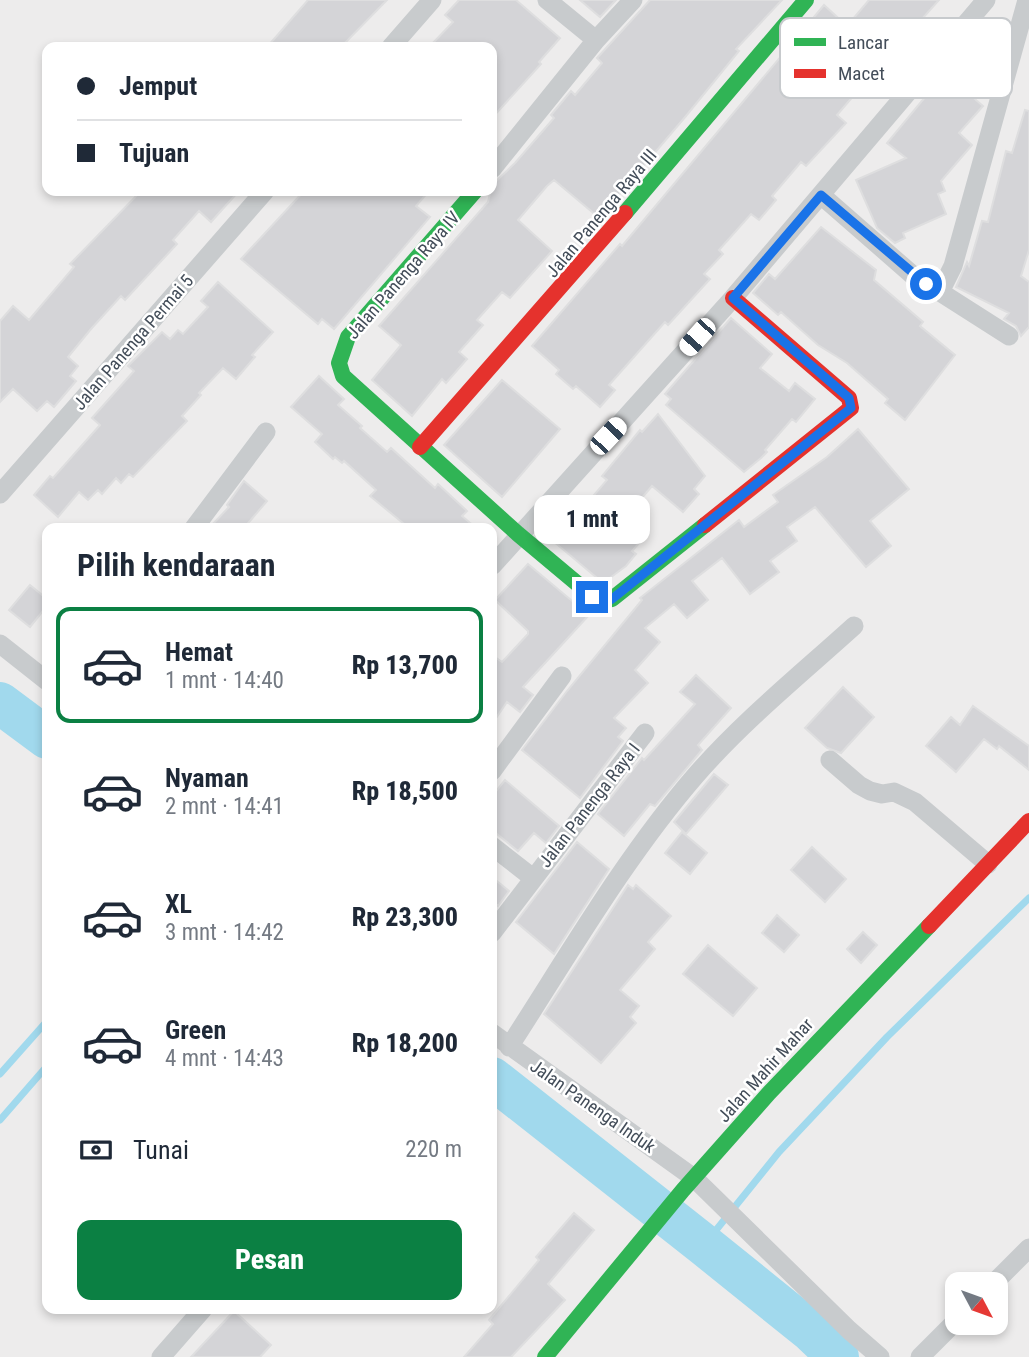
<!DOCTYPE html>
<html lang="id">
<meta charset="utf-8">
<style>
body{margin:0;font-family:"Roboto Condensed",sans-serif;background:#f2f2f3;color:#1f2937;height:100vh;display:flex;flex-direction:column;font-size:26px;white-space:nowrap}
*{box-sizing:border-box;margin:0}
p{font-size:23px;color:#747a83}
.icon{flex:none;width:38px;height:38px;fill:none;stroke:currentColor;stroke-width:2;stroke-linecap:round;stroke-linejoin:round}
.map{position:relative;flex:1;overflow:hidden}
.side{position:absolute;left:42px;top:523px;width:455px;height:791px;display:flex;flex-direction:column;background:#fff;border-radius:14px;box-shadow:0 4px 10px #0003}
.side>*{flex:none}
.banner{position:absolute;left:42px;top:42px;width:455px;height:154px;border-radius:14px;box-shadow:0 4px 10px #0003;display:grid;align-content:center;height:154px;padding:0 35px;background:#fff}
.needle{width:46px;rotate:131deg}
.controls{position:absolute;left:945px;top:1272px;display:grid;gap:14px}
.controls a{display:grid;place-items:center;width:63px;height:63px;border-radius:14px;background:#fff;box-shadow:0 4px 10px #0003;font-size:35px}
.end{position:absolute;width:32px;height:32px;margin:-16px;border:9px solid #1a73e8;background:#fff;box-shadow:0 0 0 4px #fff}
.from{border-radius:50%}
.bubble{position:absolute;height:49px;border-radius:14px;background:#fff;box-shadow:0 4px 10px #0003;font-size:23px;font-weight:800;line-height:49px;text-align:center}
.car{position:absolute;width:21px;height:42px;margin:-21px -10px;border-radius:9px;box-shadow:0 0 5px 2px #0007;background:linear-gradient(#fff 24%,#345 0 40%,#fff 0 76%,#345 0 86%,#fff 0)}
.banner b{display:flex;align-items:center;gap:24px;height:66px;font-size:26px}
.banner b+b{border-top:2px solid #e0e1e3}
.banner i{width:18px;height:18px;background:#1f2937}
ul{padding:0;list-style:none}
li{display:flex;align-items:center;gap:21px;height:116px;margin:0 14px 10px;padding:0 21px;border:4px solid transparent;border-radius:14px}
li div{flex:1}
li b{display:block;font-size:26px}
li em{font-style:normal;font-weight:800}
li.current{border-color:#0b8043}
li>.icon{width:63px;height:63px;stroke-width:1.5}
h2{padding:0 35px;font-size:32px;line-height:84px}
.pay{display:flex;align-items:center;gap:18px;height:77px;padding:0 35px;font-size:26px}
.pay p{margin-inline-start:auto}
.cta{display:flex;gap:14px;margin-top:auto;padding:14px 35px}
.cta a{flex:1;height:80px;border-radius:14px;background:#0b8043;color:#fff;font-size:28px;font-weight:800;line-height:80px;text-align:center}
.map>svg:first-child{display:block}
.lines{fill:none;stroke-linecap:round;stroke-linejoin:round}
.stream{stroke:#a1d9ed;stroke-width:7}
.river{stroke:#a1d9ed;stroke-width:42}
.building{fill:#d4d4d7;stroke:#dededf;stroke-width:2}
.street{stroke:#c8cbcd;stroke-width:19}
.fast{stroke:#30b455;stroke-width:16}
.jam{stroke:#e5322d;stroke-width:16}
.route{stroke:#1a73e8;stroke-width:9}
.labels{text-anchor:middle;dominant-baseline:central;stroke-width:5;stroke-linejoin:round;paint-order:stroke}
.street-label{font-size:18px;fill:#434d59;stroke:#fff}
.key{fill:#fff;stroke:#c7cacd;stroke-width:2}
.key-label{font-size:19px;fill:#434d59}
</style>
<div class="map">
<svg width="1029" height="1357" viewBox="0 0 1029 1357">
<rect width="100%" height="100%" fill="#edecec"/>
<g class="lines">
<!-- stream -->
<path class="stream" d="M0,686L47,724
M492,1066L630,1173
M0,1074L47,1021
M0,1120L47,1066
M704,1245L779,1152L887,1037L1029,898"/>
<!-- river -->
<path class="river" d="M0,703L47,738
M492,1078L704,1245L812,1332L838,1357"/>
</g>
<!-- building -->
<path class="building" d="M308,0H387L341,47H267Z
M459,0H516L560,38L539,62L541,64L492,118V47H429L453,22L445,15Z
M580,0H616L600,17Z
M650,0H782L736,49L739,51L686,116L618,196L615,194L597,216L554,180L547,186L518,220L552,251L510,298L502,292L477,320L483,325L459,352L467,359L446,383L442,379L412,416L372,380L401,345L379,326L488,202L492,185L515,163L554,118L551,115L571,91L575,95L602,63L597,58Z
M869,0H939L921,20L924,22L880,71L885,76L870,92L865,87H861L837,115L846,123L806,166L801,162L772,196L776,200L759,220L751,214L719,250L723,254L704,274L710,279L668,325L665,322L609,385L615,390L600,407L576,386L573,389L556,374L559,370L532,346L620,244L622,246L824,5L847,26Z
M945,73L983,106L959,133L972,145L941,181L945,191L938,194L946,214L903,233L905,238L895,243L877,228L856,180L906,158L887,143Z
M1025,110L1029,111V250L1021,276L1029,282V327L1021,336L1016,326L1004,319L1009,313L956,287L967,262L969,266L982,221L988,222L1006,151L1012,153Z
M141,191H239L211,222L199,211L173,240L177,244L125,300L121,296L91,329L68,357L78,366L70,376L76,381L54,407L47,401L37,411L13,389L0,402V321L13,306L29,320L74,267L70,264Z
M304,191H429L416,206L430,217L334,329L322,319L318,324L241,259Z
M821,227L876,270L874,280L923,322L920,326L955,355L905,420L885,403L888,399L847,363L818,345L781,312L778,315L753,293L769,274L775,279Z
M218,282L273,332L252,355L255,357L236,379L223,368L199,393L201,395L182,416L187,421L133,477L129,474L121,483L116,478L102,494L98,490L88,500L79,492L58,517L34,495L50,476L53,478L100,425L92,418L134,371L128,366L162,332L170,339L178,330L183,334L208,307L201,301Z
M731,318L772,354L760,368L789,391L795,383L815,399L796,422L792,419L765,450L767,452L761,458L744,472L666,405L671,399L665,394Z
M319,376L344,399L338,405L362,426L360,428L387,452L391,448L435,488L438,484L467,511L462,516L476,528H409L370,496L376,490L344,461L342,463L335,457L333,459L315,442L322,434L291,407Z
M502,380L560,429L502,497L444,445Z
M658,414L705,476L694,489L699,494L683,512L652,486L629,513L649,532L632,551L636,554L626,566L603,583L547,536L562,519L567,524L582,509L607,480L602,476L640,430L642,432Z
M858,429L909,489L870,521L891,546L866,567L815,507L787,527L797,541L770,561L779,572L750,594L722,558L692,581L708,600L687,618L674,604L645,628L660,642L635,670L648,683L614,718L626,728L618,737L623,741L580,798L522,750L567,691L642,600L640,598L739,520L744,527L778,502L773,495L827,457Z
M244,481L267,501L244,528H209L229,507L227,505Z
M528,564L589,615L523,687L533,695L520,712L507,702L492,724V655L502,662L528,634V631L495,600Z
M30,585L47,599V606L30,627L9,610Z
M696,675L731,708L698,745L702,750L655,806L650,804L624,836L598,814L642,758L644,760L695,704L680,692Z
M843,687L874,717L841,753L827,748L805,728Z
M973,706L1029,746V770L999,746L997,749L984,739L956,772L926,746L951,717L960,725Z
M714,774L728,785L686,834L674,822Z
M505,780L559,826L546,843L534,833L518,851L492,830V796Z
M682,832L707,853L690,874L665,853Z
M577,842L609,869L554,954L516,922Z
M812,847L846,879L825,902L791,870Z
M492,877L509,891L498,906L492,900Z
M628,885L633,889L636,885L671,916L648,942L655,949L620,990L639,1006L630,1017L636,1023L601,1063L544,1014Z
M777,915L799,935L784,952L762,933Z
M863,932L877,945L861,963L847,949Z
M708,945L757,988L733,1016L683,974Z
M574,1213L594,1230L548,1284L565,1300L511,1357H464L493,1324L489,1320L539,1260L536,1257Z
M234,1311L271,1345L260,1357H191Z"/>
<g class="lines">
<!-- street -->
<path class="street" d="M547,0L596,40
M391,47L432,0
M492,169L596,40L633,0
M821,195L916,278L940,292L953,266L1027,0
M940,292L1009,336
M0,494L265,191
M194,528L266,432
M492,566L733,298L986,0
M0,644L47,681
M830,760L859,785L870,791L882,794L894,792L915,802L988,864
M492,771L562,676
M492,846L533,878
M492,933L645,733
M492,1033L694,1178L849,1330L880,1357
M509,1047C568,956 625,857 696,775C743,721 801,674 854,626
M993,1284L1029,1248
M161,1357L203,1309
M920,1357L957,1320"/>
<!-- fast -->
<path class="fast" d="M475,191L348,337L339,363L343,376L518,534L598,601L612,599L705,525
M625,213L806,0
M545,1357L683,1190L769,1093L929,926"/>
<!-- jam -->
<path class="jam" d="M420,447L625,213
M705,525L851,408L849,398L733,298
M929,926L1029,821"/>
</g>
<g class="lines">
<!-- route -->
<path class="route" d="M592,597L605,602L612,599L851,408L849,398L733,298L821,195L926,284"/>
</g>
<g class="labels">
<!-- street labels -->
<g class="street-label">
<text transform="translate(601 213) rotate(-50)">Jalan Panenga Raya III</text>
<text transform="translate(403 275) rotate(-49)">Jalan Panenga Raya IV</text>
<text transform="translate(133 342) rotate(-49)">Jalan Panenga Permai 5</text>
<text transform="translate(589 805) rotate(-52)">Jalan Panenga Raya I</text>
<text transform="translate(765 1070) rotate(-48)">Jalan Mahir Mahar</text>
<text transform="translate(593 1106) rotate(35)">Jalan Panenga Induk</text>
</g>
</g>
<!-- legend -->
<rect x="780" y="18" width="232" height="80" rx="10" class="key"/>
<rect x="794" y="38" width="32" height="8" fill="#30b455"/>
<rect x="794" y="69" width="32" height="9" fill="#e5322d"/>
<g class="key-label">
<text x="838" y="49">Lancar</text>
<text x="838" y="80">Macet</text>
</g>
</svg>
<div class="controls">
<a><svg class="needle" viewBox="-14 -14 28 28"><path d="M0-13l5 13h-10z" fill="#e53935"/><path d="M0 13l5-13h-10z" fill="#747a83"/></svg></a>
</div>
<i class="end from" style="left:926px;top:284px"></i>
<i class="end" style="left:592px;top:597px"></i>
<div class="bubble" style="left:534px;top:495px;width:116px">1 mnt</div>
<i class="car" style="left:697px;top:337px;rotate:222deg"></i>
<i class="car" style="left:608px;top:436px;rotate:43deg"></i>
<div class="banner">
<b><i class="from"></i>Jemput</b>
<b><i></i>Tujuan</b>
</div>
<section class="side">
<h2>Pilih kendaraan</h2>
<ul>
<li class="current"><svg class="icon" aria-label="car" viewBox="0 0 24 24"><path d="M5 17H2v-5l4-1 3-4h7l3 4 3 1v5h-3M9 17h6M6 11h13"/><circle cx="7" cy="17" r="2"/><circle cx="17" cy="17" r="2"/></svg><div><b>Hemat</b><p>1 mnt · 14:40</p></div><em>Rp 13,700</em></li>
<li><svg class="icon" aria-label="car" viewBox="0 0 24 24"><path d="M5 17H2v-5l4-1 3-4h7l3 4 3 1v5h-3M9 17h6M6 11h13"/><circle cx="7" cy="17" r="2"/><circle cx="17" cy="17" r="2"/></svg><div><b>Nyaman</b><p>2 mnt · 14:41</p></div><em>Rp 18,500</em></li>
<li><svg class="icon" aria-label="car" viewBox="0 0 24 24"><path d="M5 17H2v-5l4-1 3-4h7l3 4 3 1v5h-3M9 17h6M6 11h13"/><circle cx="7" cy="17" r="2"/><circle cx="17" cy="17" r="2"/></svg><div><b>XL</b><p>3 mnt · 14:42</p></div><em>Rp 23,300</em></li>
<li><svg class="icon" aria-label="car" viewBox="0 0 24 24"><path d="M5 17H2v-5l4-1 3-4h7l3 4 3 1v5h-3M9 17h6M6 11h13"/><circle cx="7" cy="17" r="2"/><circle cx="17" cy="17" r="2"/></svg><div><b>Green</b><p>4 mnt · 14:43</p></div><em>Rp 18,200</em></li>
</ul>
<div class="pay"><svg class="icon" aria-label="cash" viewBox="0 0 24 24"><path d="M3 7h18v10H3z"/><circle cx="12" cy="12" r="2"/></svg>Tunai<p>220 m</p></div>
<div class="cta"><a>Pesan</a></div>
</section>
</div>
